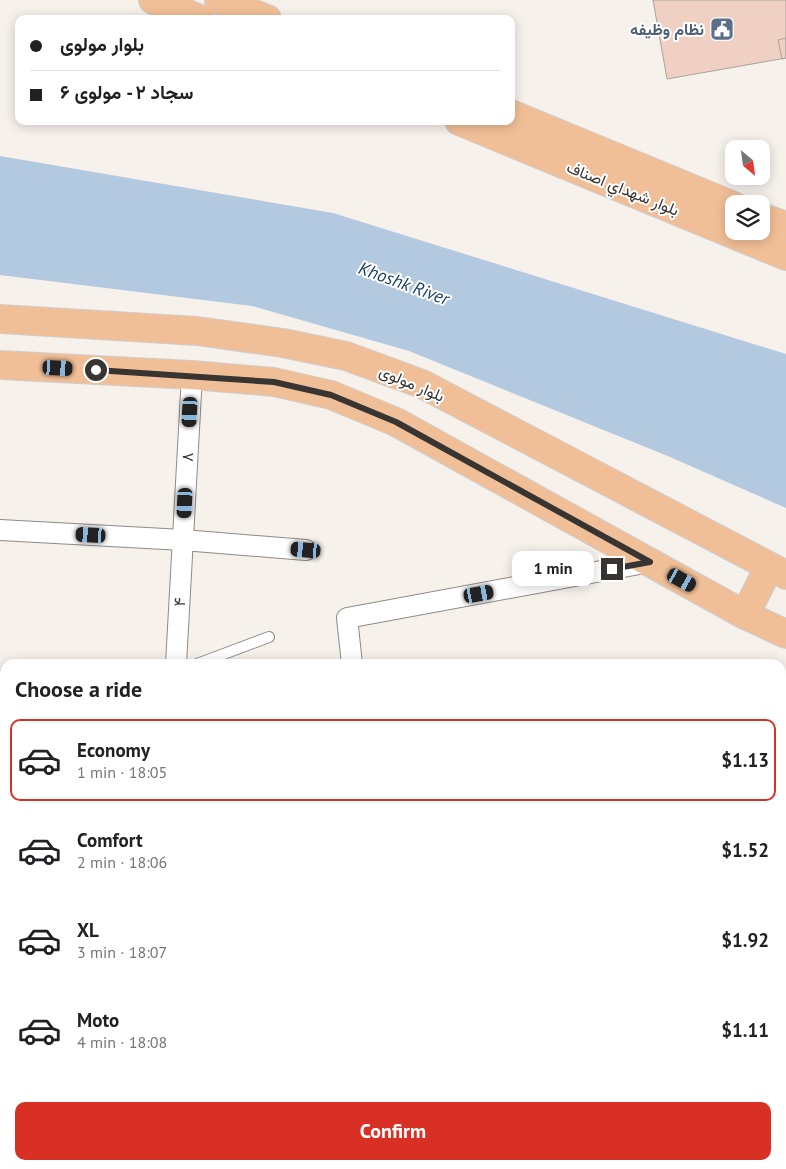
<!DOCTYPE html>
<meta charset="utf-8">
<style>
body{margin:0;font-family:"PT Sans",Vazirmatn,sans-serif;background:#f2f2f2;color:#202124;height:100vh;display:flex;flex-direction:column;font-size:19px;white-space:nowrap}
*{box-sizing:border-box;margin:0}
p{font-size:16px;color:#757577}
.icon{flex:none;width:28px;height:28px;fill:none;stroke:currentColor;stroke-width:2;stroke-linecap:round;stroke-linejoin:round}
.map{position:relative;flex:1;overflow:hidden}
.panel{position:absolute;left:0px;top:659px;width:786px;height:511px;display:flex;flex-direction:column;background:#fff;border-radius:15px 15px 0 0;box-shadow:0 2px 12px #0003}
.panel>*{flex:none}
.banner{position:absolute;left:15px;top:15px;width:500px;height:110px;border-radius:10px;box-shadow:0 2px 12px #0003;display:grid;align-content:center;height:110px;padding:0 15px;background:#fff}
.needle{width:32px;rotate:151deg}
.fabs{position:absolute;left:725px;top:140px;display:grid;gap:10px}
.fabs a{display:grid;place-items:center;width:45px;height:45px;border-radius:10px;background:#fff;box-shadow:0 2px 12px #0003;font-size:25px}
.end{position:absolute;width:22px;height:22px;margin:-11px;border:6px solid #373432;background:#fff;box-shadow:0 0 0 2px #fff}
.from{border-radius:50%}
.bubble{position:absolute;height:35px;border-radius:10px;background:#fff;box-shadow:0 2px 12px #0003;font-size:16px;font-weight:700;line-height:35px;text-align:center}
.car{position:absolute;width:15px;height:30px;margin:-15px -8px;border-radius:6px;box-shadow:0 0 4px 1px #0007;background:linear-gradient(#222 24%,#8ab4d8 0 40%,#222 0 76%,#8ab4d8 0 86%,#222 0)}
.banner b{display:flex;align-items:center;gap:18px;height:48px;font-size:19px}
.banner b+b{border-top:1px solid #e0e0e0}
.banner i{width:12px;height:12px;background:#202124}
ul{padding:0;list-style:none}
li{display:flex;align-items:center;gap:15px;height:82px;margin:0 10px 8px;padding:0 5px;border:2px solid transparent;border-radius:10px}
li div{flex:1}
li b{display:block;font-size:19px}
li em{font-style:normal;font-weight:700}
li.selected{border-color:#d93025}
li>.icon{width:45px;height:45px;stroke-width:1.5}
h2{padding:0 15px;font-size:22px;line-height:60px}
.cta{display:flex;gap:10px;margin-top:auto;padding:10px 15px}
.cta a{flex:1;height:58px;border-radius:10px;background:#d93025;color:#fff;font-size:20px;font-weight:700;line-height:58px;text-align:center}
.map>svg:first-child{display:block}
.water{fill:#b3c9e0}
.building{fill:#f0d0c3;stroke:#aaa3a0}
.lines{fill:none;stroke-linecap:round;stroke-linejoin:round}
.service-casing{stroke:#908a86;stroke-width:12}
.minor-casing{stroke:#908a86;stroke-width:22}
.tertiary-casing{stroke:#908a86;stroke-width:28}
.primary-casing{stroke:#cfcece;stroke-width:30}
.service{stroke:#fff;stroke-width:10}
.minor{stroke:#fff;stroke-width:20}
.tertiary{stroke:#fff;stroke-width:25}
.primary{stroke:#f1bf97;stroke-width:28}
.route{stroke:#373432;stroke-width:6}
.labels{text-anchor:middle;dominant-baseline:central;stroke-width:4;stroke-linejoin:round;paint-order:stroke}
.service-label{font-size:16px;font-weight:bold;fill:#4e5e75;stroke:#fff;text-anchor:end}
.street-label{font-size:16px;fill:#373432;stroke:#fff}
.water-label{font-size:18px;font-style:italic;fill:#193b5c;stroke:#fff}
</style>
<div class="map">
<svg width="786" height="1169" viewBox="0 0 786 1169">
<rect width="100%" height="100%" fill="#f7f1ec"/>
<!-- water -->
<path class="water" d="M0,156L333,213L786,354V508L670,457L409,351L252,306L0,275Z"/>
<!-- building -->
<path class="building" d="M653,0H786V58L667,79Z
M786,38V58L782,59L778,40Z"/>
<g class="lines">
<!-- service casing -->
<g class="service-casing">
<path id="service" d="M197,664L269,637"/>
</g>
<!-- minor casing -->
<g class="minor-casing">
<path id="minor" d="M0,530L183,540L306,550
M176,664L192,375
M352,664L347,618L650,562
M0,681H5
M0,716L5,742
M781,727L786,726
M0,789L5,788
M781,1036L786,1035
M463,1165L464,1169
M717,1165L732,1169
M205,1169V1165"/>
</g>
<!-- tertiary casing -->
<g class="tertiary-casing">
<path id="tertiary" d="M781,875L786,873
M0,977H5"/>
</g>
<!-- primary casing -->
<g class="primary-casing">
<path id="primary" d="M153,0L200,19
M219,0L267,19
M511,114L734,206
M459,121L786,256
M761,217L786,226
M0,319L197,331L283,343L346,356L422,384L786,575
M0,365L192,375L274,382L331,395L396,422L745,615L786,634
M745,615L769,567"/>
</g>
<!-- service -->
<use href="#service" class="service"/>
<!-- minor -->
<use href="#minor" class="minor"/>
<!-- tertiary -->
<use href="#tertiary" class="tertiary"/>
<!-- primary -->
<use href="#primary" class="primary"/>
</g>
<g class="lines">
<!-- route -->
<path class="route" d="M96,370L274,382L331,395L396,422L650,562L612,569"/>
</g>
<!-- icons -->
<defs>
<g id="civic-square" transform="scale(1.25)"><rect x="-9" y="-9" width="18" height="18" rx="4" fill="#5c6f8a" stroke="#fff"/><path d="M-.6-6.5H3V-4.5H.6V-3L4-1V1h2V6H-6V1h2V-1L-.6-3ZM-1.2 2.5V6h2.4V2.5Z" fill="#fff"/></g>
</defs>
<g fill-rule="evenodd">
<use href="#civic-square" x="722" y="29"/>
</g>
<g class="labels">
<!-- service labels -->
<g class="service-label">
<text x="704" y="29">نظام وظیفه</text>
</g>
<!-- street labels -->
<g class="street-label">
<text transform="translate(623 188) rotate(22)">بلوار شهداي اصناف</text>
<text transform="translate(412 383) rotate(23)">بلوار مولوی</text>
<text transform="translate(187 457) rotate(-87)">۸</text>
<text transform="translate(179 602) rotate(-87)">۴</text>
</g>
<!-- water labels -->
<g class="water-label">
<text transform="translate(404 283) rotate(20)">Khoshk River</text>
</g>
</g>
</svg>
<div class="fabs">
<a><svg class="needle" viewBox="-14 -14 28 28"><path d="M0-13l5 13h-10z" fill="#e53935"/><path d="M0 13l5-13h-10z" fill="#757577"/></svg></a>
<a><svg class="icon" aria-label="layers" viewBox="0 0 24 24"><path d="M12 4l9 5-9 5-9-5zM3 14l9 5 9-5"/></svg></a>
</div>
<i class="end from" style="left:96px;top:370px"></i>
<i class="end" style="left:612px;top:569px"></i>
<div class="bubble" style="left:512px;top:551px;width:82px">1 min</div>
<i class="car" style="left:58px;top:368px;rotate:93deg"></i>
<i class="car" style="left:190px;top:412px;rotate:183deg"></i>
<i class="car" style="left:185px;top:503px;rotate:183deg"></i>
<i class="car" style="left:91px;top:535px;rotate:273deg"></i>
<i class="car" style="left:306px;top:550px;rotate:275deg"></i>
<i class="car" style="left:682px;top:580px;rotate:119deg"></i>
<i class="car" style="left:479px;top:594px;rotate:80deg"></i>
<div class="banner">
<b><i class="from"></i>بلوار مولوی</b>
<b><i></i>سجاد ۲ - مولوی ۶</b>
</div>
<section class="panel">
<h2>Choose a ride</h2>
<ul>
<li class="selected"><svg class="icon" aria-label="car" viewBox="0 0 24 24"><path d="M5 17H2v-5l4-1 3-4h7l3 4 3 1v5h-3M9 17h6M6 11h13"/><circle cx="7" cy="17" r="2"/><circle cx="17" cy="17" r="2"/></svg><div><b>Economy</b><p>1 min · 18:05</p></div><em>$1.13</em></li>
<li><svg class="icon" aria-label="car" viewBox="0 0 24 24"><path d="M5 17H2v-5l4-1 3-4h7l3 4 3 1v5h-3M9 17h6M6 11h13"/><circle cx="7" cy="17" r="2"/><circle cx="17" cy="17" r="2"/></svg><div><b>Comfort</b><p>2 min · 18:06</p></div><em>$1.52</em></li>
<li><svg class="icon" aria-label="car" viewBox="0 0 24 24"><path d="M5 17H2v-5l4-1 3-4h7l3 4 3 1v5h-3M9 17h6M6 11h13"/><circle cx="7" cy="17" r="2"/><circle cx="17" cy="17" r="2"/></svg><div><b>XL</b><p>3 min · 18:07</p></div><em>$1.92</em></li>
<li><svg class="icon" aria-label="car" viewBox="0 0 24 24"><path d="M5 17H2v-5l4-1 3-4h7l3 4 3 1v5h-3M9 17h6M6 11h13"/><circle cx="7" cy="17" r="2"/><circle cx="17" cy="17" r="2"/></svg><div><b>Moto</b><p>4 min · 18:08</p></div><em>$1.11</em></li>
</ul>
<div class="cta"><a>Confirm</a></div>
</section>
</div>
